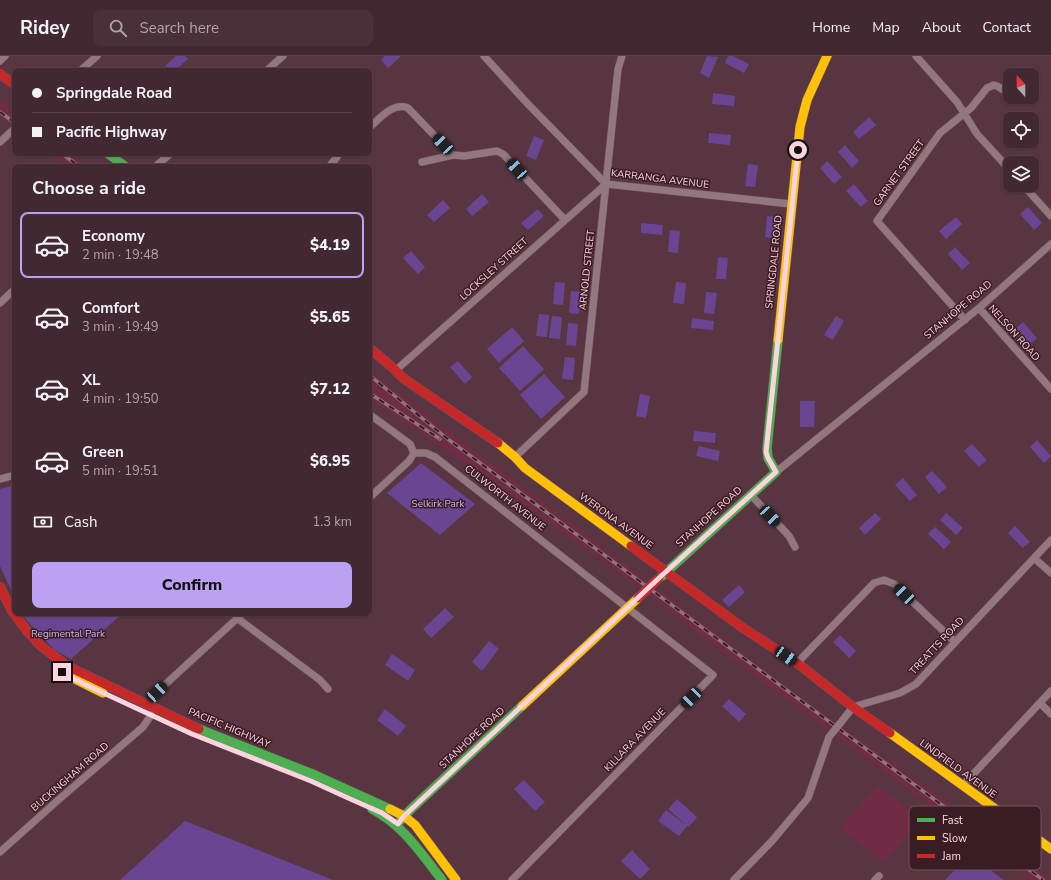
<!DOCTYPE html>
<meta charset="utf-8">
<style>
body{margin:0;font-family:"Nunito Sans",sans-serif;background:#493039;color:#f1f3f6;height:100vh;display:flex;flex-direction:column;font-size:15px;white-space:nowrap}
*{box-sizing:border-box;margin:0}
p{font-size:13px;color:#aea6ab}
.icon{flex:none;width:22px;height:22px;fill:none;stroke:currentColor;stroke-width:2;stroke-linecap:round;stroke-linejoin:round}
.map{position:relative;flex:1;overflow:hidden}
.sheet{position:absolute;left:12px;top:108px;width:360px;height:452px;display:flex;flex-direction:column;background:#422831;border-radius:8px;box-shadow:0 1px 3px #0004,0 0 0 1px #5a444d}
.sheet>*{flex:none}
.top-card{position:absolute;left:12px;top:12px;width:360px;height:88px;border-radius:8px;box-shadow:0 1px 3px #0004,0 0 0 1px #5a444d;display:grid;align-content:center;height:88px;padding:0 20px;background:#422831}
.needle{width:26px;rotate:339deg}
.fabs{position:absolute;left:1003px;top:12px;display:grid;gap:8px}
.fabs a{display:grid;place-items:center;width:36px;height:36px;border-radius:8px;background:#422831;box-shadow:0 1px 3px #0004,0 0 0 1px #5a444d;font-size:20px}
.end{position:absolute;width:18px;height:18px;margin:-9px;border:5px solid #fdd3de;background:#111;box-shadow:0 0 0 2px #111}
.from{border-radius:50%}
.car{position:absolute;width:12px;height:24px;margin:-12px -6px;border-radius:5px;box-shadow:0 0 3px 1px #0007;background:linear-gradient(#222 24%,#8ab4d8 0 40%,#222 0 76%,#8ab4d8 0 86%,#222 0)}
.top-card b{display:flex;align-items:center;gap:14px;height:38px;font-size:15px}
.top-card b+b{border-top:1px solid #5a444d}
.top-card i{width:10px;height:10px;background:#f1f3f6}
ul{padding:0;list-style:none}
li{display:flex;align-items:center;gap:12px;height:66px;margin:0 8px 6px;padding:0 12px;border:2px solid transparent;border-radius:8px}
li div{flex:1}
li b{display:block;font-size:15px}
li em{font-style:normal;font-weight:800}
li.selected{border-color:#bca0f2}
li>.icon{width:36px;height:36px;stroke-width:1.5}
h2{padding:0 20px;font-size:18px;line-height:48px}
.pay{display:flex;align-items:center;gap:10px;height:44px;padding:0 20px;font-size:15px}
.pay p{margin-inline-start:auto}
.cta{display:flex;gap:8px;margin-top:auto;padding:8px 20px}
.cta a{flex:1;height:46px;border-radius:8px;background:#bca0f2;color:#111;font-size:16px;font-weight:800;line-height:46px;text-align:center}
header{display:flex;align-items:center;gap:24px;box-sizing:border-box;height:56px;padding:0 20px;background:#422831;border-bottom:1px solid #5a444d}
header strong{font-size:19px}
nav{display:flex;gap:22px;margin-inline-start:auto;font-size:14px}
.search{width:280px;height:36px;background:#493039;display:flex;align-items:center;gap:10px;box-sizing:border-box;padding:0 14px;border-radius:8px;color:#aea6ab;font-size:15px}
.map>svg:first-child{display:block}
.built{fill:#702c44}
.green{fill:#6a4692}
.lines{fill:none;stroke-linecap:round;stroke-linejoin:round}
.street-casing{stroke:#74545f;stroke-width:8}
.fast-casing{stroke:#74545f;stroke-width:10}
.slow-casing{stroke:#74545f;stroke-width:10}
.jam-casing{stroke:#74545f;stroke-width:10}
.street{stroke:#92777f;stroke-width:7}
.fast{stroke:#4caf50;stroke-width:9}
.slow{stroke:#ffc107;stroke-width:9}
.jam{stroke:#c62828;stroke-width:9}
.rail-casing{stroke:#8f757d;stroke-width:3.5}
.rail{stroke:#3a1c25;stroke-width:2;stroke-dasharray:6;stroke-linecap:butt}
.street-bridge-casing{stroke:#74545f;stroke-width:8;stroke-linecap:butt}
.jam-bridge-casing{stroke:#74545f;stroke-width:10;stroke-linecap:butt}
.street-bridge{stroke:#92777f;stroke-width:7}
.jam-bridge{stroke:#c62828;stroke-width:9}
.route{stroke:#fdd3de;stroke-width:5}
.labels{text-anchor:middle;dominant-baseline:central;stroke-width:3;stroke-linejoin:round;paint-order:stroke}
.street-label{font-size:10px;fill:#fdd3de;stroke:#3a1c25}
.park-label{font-size:10px;fill:#c9b5ec;stroke:#3a1c25}
.key{fill:#3a1c25;stroke:#74535c;stroke-width:1}
.key-label{font-size:11px;fill:#fdd3de}
</style>
<header>
<strong>Ridey</strong>
<div class="search"><svg class="icon" aria-label="search" viewBox="0 0 24 24"><circle cx="10" cy="10" r="6"/><path d="M15 15l6 6"/></svg>Search here</div>
<nav><a>Home</a><a>Map</a><a>About</a><a>Contact</a></nav>
</header>
<div class="map">
<svg width="1051" height="824" viewBox="0 0 1051 824">
<rect width="100%" height="100%" fill="#583541"/>
<!-- built -->
<path class="built" d="M0,44L15,55V72L0,61Z
M49,97H69L88,111H69Z
M369,315L794,636L995,781L1051,824H1031L724,597L626,522L485,420L369,343Z
M878,730L920,762L910,772L911,777L884,805L839,772Z"/>
<!-- green -->
<path class="green" d="M176,0H185L188,3L174,15H169L165,10Z
M385,0H401L388,12L381,4Z
M707,0L718,1L709,22L700,17Z
M728,0H733L749,8L744,17L725,7Z
M713,37L735,40L734,50L712,48Z
M869,61L876,69L859,83L853,76Z
M709,77L731,79L730,89L708,87Z
M534,80L544,84L536,104L526,100Z
M845,89L859,105L852,112L838,96Z
M827,105L842,121L834,128L820,112Z
M748,108L758,109L755,131L745,130Z
M854,128L868,145L861,151L846,135Z
M482,138L489,146L472,160L466,153Z
M443,144L450,152L434,166L427,159Z
M1028,151L1042,167L1034,174L1020,158Z
M538,153L544,160L528,174L521,167Z
M767,160L777,161L775,182L765,181Z
M956,161L962,168L946,183L939,175Z
M641,167L663,169L662,179L641,177Z
M670,174L680,175L678,197L668,196Z
M955,191L970,207L962,214L948,198Z
M411,195L425,211L418,218L403,202Z
M718,201L728,202L726,223H716Z
M555,226L565,227L563,249L553,248Z
M676,226L686,227L684,248L673,247Z
M571,235L581,236L579,258L569,257Z
M706,236L717,237L714,258L704,257Z
M539,258L549,259L547,281L536,280Z
M552,260L562,261L560,283L549,282Z
M836,260L844,265L833,284L824,279Z
M692,262L714,265L713,274L691,272Z
M1023,266L1037,282L1030,288L1016,272Z
M568,267L578,268L576,290L566,289Z
M512,271L524,285L499,307L487,293Z
M523,290L544,313L520,335L499,312Z
M565,301L575,302L573,324L562,323Z
M458,305L472,321L465,328L450,311Z
M544,318L565,341L541,363L520,339Z
M640,338L650,340L646,362L636,360Z
M800,345H815L814,371H800Z
M694,375L716,377L715,387L693,385Z
M1037,384L1051,400L1044,407L1030,391Z
M972,388L987,404L979,411L964,395Z
M699,390L720,395L718,405L696,400Z
M421,407L475,448L440,479L387,437Z
M932,415L947,431L939,438L925,421Z
M903,422L917,439L910,445L895,429Z
M15,429V543L0,510V433Z
M875,457L881,463L865,479L859,472Z
M946,457L963,472L956,479L940,464Z
M1015,470L1030,486L1023,492L1008,477Z
M935,471L951,486L944,493L928,478Z
M739,529L745,536L729,551L722,544Z
M445,552L454,561L431,582L423,573Z
M21,557H123L71,603L55,594L35,574Z
M840,579L856,595L849,602L833,586Z
M489,585L499,593L482,615L472,606Z
M392,598L415,614L408,625L385,609Z
M729,643L746,658L739,666L722,650Z
M385,653L406,670L398,680L377,664Z
M524,724L545,746L535,755L514,733Z
M677,743L697,761L689,771L687,770L679,780L658,765L666,754L686,769L668,753Z
M185,765L333,824H120Z
M632,794L650,813L640,823L621,805Z
M969,799L1004,824H945Z"/>
<g class="lines">
<!-- street casing -->
<g class="street-casing">
<path id="street" d="M484,0L526,46L606,128L791,148
M916,0L957,46L977,78L1010,114
M0,5L5,0
M80,15L97,0
M266,15L283,0
M369,72C379,63 394,45 408,52L453,99L464,100L497,95L503,98L565,164
M0,86L15,72
M422,106L453,99
M155,111L171,97
M329,111L340,97
M1023,129L1051,160
M0,247L15,233
M979,252L1051,333
M965,264L877,165L940,77L971,52L987,32L994,29L997,30L1010,38
M396,314L606,128
M369,358L410,388L414,397
M414,397H426L435,401L713,619L512,824
M515,401L584,336L618,13L622,0
M776,416L979,252L1051,188
M0,423L15,419
M751,439L789,480L795,491
M369,442L409,405L414,397
M1034,502L1051,517
M237,562L320,624L328,633
M797,607L874,527L884,524L894,528L955,586
M1040,647L1051,658
M150,649L157,636L243,557
M846,660L853,651L900,637L916,628L1051,484
M963,729L1051,635
M0,796L57,745L143,671L151,659
M734,824L772,785L808,742L829,681
M875,824L879,820"/>
</g>
<!-- fast casing -->
<g class="fast-casing">
<path id="fast" d="M107,97L126,111
M662,520L776,416L768,402L767,392L778,284
M199,673L315,719L390,753
M372,753C404,770 420,796 442,824
M400,765L410,754L522,650"/>
</g>
<!-- slow casing -->
<g class="slow-casing">
<path id="slow" d="M778,284L800,71L807,44L827,0
M498,387L515,401L525,412L631,490
M67,619L103,637
M522,650L638,542
M890,677L1051,793
M390,753L404,760L415,769L456,824"/>
</g>
<!-- jam casing -->
<g class="jam-casing">
<path id="jam" d="M0,18L15,29
M369,292L390,309L403,322L498,387
M631,490L743,572L797,607L853,651L890,677
M0,531L11,553L27,575L41,590L67,610L199,673"/>
</g>
<!-- street -->
<use href="#street" class="street"/>
<!-- fast -->
<use href="#fast" class="fast"/>
<!-- slow -->
<use href="#slow" class="slow"/>
<!-- jam -->
<use href="#jam" class="jam"/>
<!-- rail casing -->
<g class="rail-casing">
<path id="rail" d="M0,56L15,67
M61,97L80,111
M369,319L449,384L1043,824
M369,337L440,383"/>
</g>
<!-- rail -->
<use href="#rail" class="rail"/>
<!-- street-bridge casing -->
<g class="street-bridge-casing">
<path id="street-bridge" d="M829,681L846,660"/>
</g>
<!-- jam-bridge casing -->
<g class="jam-bridge-casing">
<path id="jam-bridge" d="M638,542L659,522"/>
</g>
<!-- street-bridge -->
<use href="#street-bridge" class="street-bridge"/>
<!-- jam-bridge -->
<use href="#jam-bridge" class="jam-bridge"/>
</g>
<g class="lines">
<!-- route -->
<path class="route" d="M62,616L82,627L192,678L311,725L346,741L382,757L398,768L404,760L659,522L776,416L768,402L766,396L798,94"/>
</g>
<g class="labels">
<!-- street labels -->
<g class="street-label">
<text transform="translate(899 117) rotate(-54)">GARNET STREET</text>
<text transform="translate(660 123) rotate(7)">KARRANGA AVENUE</text>
<text transform="translate(774 206) rotate(-84)">SPRINGDALE ROAD</text>
<text transform="translate(494 213) rotate(-42)">LOCKSLEY STREET</text>
<text transform="translate(587 214) rotate(-84)">ARNOLD STREET</text>
<text transform="translate(958 254) rotate(-40)">STANHOPE ROAD</text>
<text transform="translate(1014 277) rotate(48)">NELSON ROAD</text>
<text transform="translate(505 442) rotate(38)">CULWORTH AVENUE</text>
<text transform="translate(709 461) rotate(-42)">STANHOPE ROAD</text>
<text transform="translate(616 465) rotate(36)">WERONA AVENUE</text>
<text transform="translate(937 590) rotate(-47)">TREATTS ROAD</text>
<text transform="translate(229 672) rotate(23)">PACIFIC HIGHWAY</text>
<text transform="translate(472 682) rotate(-43)">STANHOPE ROAD</text>
<text transform="translate(635 684) rotate(-46)">KILLARA AVENUE</text>
<text transform="translate(958 713) rotate(36)">LINDFIELD AVENUE</text>
<text transform="translate(70 721) rotate(-41)">BUCKINGHAM ROAD</text>
</g>
<!-- park labels -->
<g class="park-label">
<text x="438" y="448">Selkirk Park</text>
<text x="68" y="578">Regimental Park</text>
</g>
</g>
<!-- legend -->
<rect x="909" y="750" width="132" height="64" rx="6" class="key"/>
<rect x="917" y="762" width="18" height="4" fill="#4caf50"/>
<rect x="917" y="780" width="18" height="4" fill="#ffc107"/>
<rect x="917" y="798" width="18" height="4" fill="#c62828"/>
<g class="key-label">
<text x="942" y="768">Fast</text>
<text x="942" y="786">Slow</text>
<text x="942" y="804">Jam</text>
</g>
</svg>
<div class="fabs">
<a><svg class="needle" viewBox="-14 -14 28 28"><path d="M0-13l5 13h-10z" fill="#e53935"/><path d="M0 13l5-13h-10z" fill="#aea6ab"/></svg></a>
<a><svg class="icon" aria-label="locate" viewBox="0 0 24 24"><circle cx="12" cy="12" r="6"/><path d="M12 2v4M12 18v4M2 12h4M18 12h4"/></svg></a>
<a><svg class="icon" aria-label="layers" viewBox="0 0 24 24"><path d="M12 4l9 5-9 5-9-5zM3 14l9 5 9-5"/></svg></a>
</div>
<i class="end from" style="left:798px;top:94px"></i>
<i class="end" style="left:62px;top:616px"></i>
<i class="car" style="left:443px;top:88px;rotate:317deg"></i>
<i class="car" style="left:517px;top:113px;rotate:318deg"></i>
<i class="car" style="left:770px;top:460px;rotate:137deg"></i>
<i class="car" style="left:904px;top:538px;rotate:314deg"></i>
<i class="car" style="left:786px;top:600px;rotate:124deg"></i>
<i class="car" style="left:157px;top:636px;rotate:47deg"></i>
<i class="car" style="left:691px;top:642px;rotate:224deg"></i>
<div class="top-card">
<b><i class="from"></i>Springdale Road</b>
<b><i></i>Pacific Highway</b>
</div>
<section class="sheet">
<h2>Choose a ride</h2>
<ul>
<li class="selected"><svg class="icon" aria-label="car" viewBox="0 0 24 24"><path d="M5 17H2v-5l4-1 3-4h7l3 4 3 1v5h-3M9 17h6M6 11h13"/><circle cx="7" cy="17" r="2"/><circle cx="17" cy="17" r="2"/></svg><div><b>Economy</b><p>2 min · 19:48</p></div><em>$4.19</em></li>
<li><svg class="icon" aria-label="car" viewBox="0 0 24 24"><path d="M5 17H2v-5l4-1 3-4h7l3 4 3 1v5h-3M9 17h6M6 11h13"/><circle cx="7" cy="17" r="2"/><circle cx="17" cy="17" r="2"/></svg><div><b>Comfort</b><p>3 min · 19:49</p></div><em>$5.65</em></li>
<li><svg class="icon" aria-label="car" viewBox="0 0 24 24"><path d="M5 17H2v-5l4-1 3-4h7l3 4 3 1v5h-3M9 17h6M6 11h13"/><circle cx="7" cy="17" r="2"/><circle cx="17" cy="17" r="2"/></svg><div><b>XL</b><p>4 min · 19:50</p></div><em>$7.12</em></li>
<li><svg class="icon" aria-label="car" viewBox="0 0 24 24"><path d="M5 17H2v-5l4-1 3-4h7l3 4 3 1v5h-3M9 17h6M6 11h13"/><circle cx="7" cy="17" r="2"/><circle cx="17" cy="17" r="2"/></svg><div><b>Green</b><p>5 min · 19:51</p></div><em>$6.95</em></li>
</ul>
<div class="pay"><svg class="icon" aria-label="cash" viewBox="0 0 24 24"><path d="M3 7h18v10H3z"/><circle cx="12" cy="12" r="2"/></svg>Cash<p>1.3 km</p></div>
<div class="cta"><a>Confirm</a></div>
</section>
</div>
